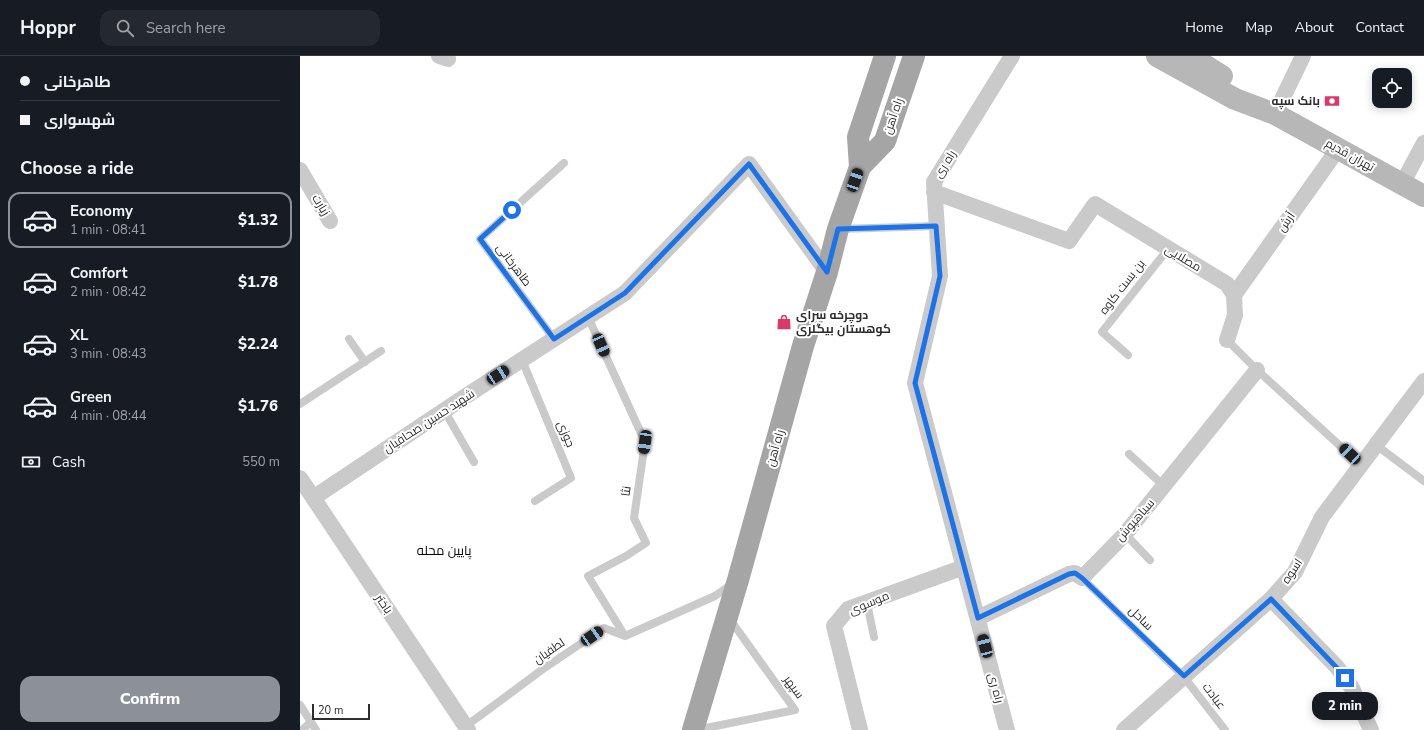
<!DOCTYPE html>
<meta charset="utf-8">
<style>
body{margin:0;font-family:"Nunito Sans",Cairo,sans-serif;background:#242831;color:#f1f3f6;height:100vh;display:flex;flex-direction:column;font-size:15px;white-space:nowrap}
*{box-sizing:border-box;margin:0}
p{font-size:13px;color:#9ea1a6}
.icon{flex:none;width:22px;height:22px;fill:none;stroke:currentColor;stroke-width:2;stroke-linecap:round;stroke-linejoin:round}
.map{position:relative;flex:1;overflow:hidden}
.details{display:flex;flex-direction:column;background:#171b24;width:300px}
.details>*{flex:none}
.top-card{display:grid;align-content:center;height:88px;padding:0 20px;background:#171b24}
.tools{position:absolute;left:1072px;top:12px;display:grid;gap:8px}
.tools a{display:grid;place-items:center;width:40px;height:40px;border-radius:8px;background:#171b24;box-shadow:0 2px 10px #0003;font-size:20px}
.scale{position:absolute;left:12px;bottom:10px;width:58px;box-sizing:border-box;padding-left:4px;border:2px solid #2d2d2d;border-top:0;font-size:11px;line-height:14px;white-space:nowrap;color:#2d2d2d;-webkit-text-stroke:3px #fff;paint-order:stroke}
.end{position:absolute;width:18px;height:18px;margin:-9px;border:5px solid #1a73e8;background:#fff;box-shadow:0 0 0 2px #fff}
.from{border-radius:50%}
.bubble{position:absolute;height:28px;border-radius:12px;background:#171b24;box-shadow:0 2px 10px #0003;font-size:13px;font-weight:800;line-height:28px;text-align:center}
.car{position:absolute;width:12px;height:24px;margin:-12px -6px;border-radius:5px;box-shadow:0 0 3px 1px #0007;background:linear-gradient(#222 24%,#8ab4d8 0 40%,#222 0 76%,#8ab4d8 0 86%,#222 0)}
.top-card b{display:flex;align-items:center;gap:14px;height:38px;font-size:15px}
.top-card b+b{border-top:1px solid #363941}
.top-card i{width:10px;height:10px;background:#f1f3f6}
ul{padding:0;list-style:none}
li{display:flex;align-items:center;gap:12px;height:56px;margin:0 8px 6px;padding:0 12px;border:2px solid transparent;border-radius:12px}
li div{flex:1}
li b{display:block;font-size:15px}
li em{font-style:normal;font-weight:800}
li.active{border-color:#8c9099}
li>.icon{width:36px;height:36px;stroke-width:1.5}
h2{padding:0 20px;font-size:18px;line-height:48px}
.pay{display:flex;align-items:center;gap:10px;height:44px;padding:0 20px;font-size:15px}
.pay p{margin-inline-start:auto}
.action{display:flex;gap:8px;margin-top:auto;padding:8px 20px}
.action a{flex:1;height:46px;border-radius:12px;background:#8c9099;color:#fff;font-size:16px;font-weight:800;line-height:46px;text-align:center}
header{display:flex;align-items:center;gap:24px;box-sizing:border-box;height:56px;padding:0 20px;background:#171b24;border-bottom:1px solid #363941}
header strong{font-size:19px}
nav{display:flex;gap:22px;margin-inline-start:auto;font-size:14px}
.search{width:280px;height:36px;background:#242831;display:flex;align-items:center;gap:10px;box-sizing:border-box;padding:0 14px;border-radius:12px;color:#9ea1a6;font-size:15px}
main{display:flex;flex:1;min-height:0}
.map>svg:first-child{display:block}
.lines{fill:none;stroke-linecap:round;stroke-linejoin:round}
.service{stroke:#cacaca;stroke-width:8}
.minor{stroke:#cacaca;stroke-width:16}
.secondary{stroke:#b7b7b7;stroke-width:22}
.primary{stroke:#a5a5a5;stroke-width:22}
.route{stroke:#1a73e8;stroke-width:5}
.labels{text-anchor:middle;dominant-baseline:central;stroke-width:4;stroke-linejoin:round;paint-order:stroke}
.poi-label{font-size:12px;font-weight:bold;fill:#2d2d2d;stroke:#fff;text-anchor:end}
.street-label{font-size:12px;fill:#2d2d2d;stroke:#fff}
.neighbourhood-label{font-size:13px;fill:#000;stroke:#fff}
</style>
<header>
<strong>Hoppr</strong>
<div class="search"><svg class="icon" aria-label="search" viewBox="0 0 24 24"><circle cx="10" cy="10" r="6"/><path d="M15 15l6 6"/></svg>Search here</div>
<nav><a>Home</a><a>Map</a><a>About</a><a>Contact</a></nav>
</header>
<main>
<section class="details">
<div class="top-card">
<b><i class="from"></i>طاهرخانی</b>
<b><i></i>شهسواری</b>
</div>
<h2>Choose a ride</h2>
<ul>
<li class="active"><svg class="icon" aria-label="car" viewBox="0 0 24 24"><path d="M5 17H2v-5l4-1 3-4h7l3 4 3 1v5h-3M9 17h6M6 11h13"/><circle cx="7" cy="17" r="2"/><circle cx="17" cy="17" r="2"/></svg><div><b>Economy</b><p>1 min · 08:41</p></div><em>$1.32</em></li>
<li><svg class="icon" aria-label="car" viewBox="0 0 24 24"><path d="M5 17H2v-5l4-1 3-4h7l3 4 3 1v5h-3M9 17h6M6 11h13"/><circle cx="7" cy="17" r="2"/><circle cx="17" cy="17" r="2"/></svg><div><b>Comfort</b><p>2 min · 08:42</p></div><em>$1.78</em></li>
<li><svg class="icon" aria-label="car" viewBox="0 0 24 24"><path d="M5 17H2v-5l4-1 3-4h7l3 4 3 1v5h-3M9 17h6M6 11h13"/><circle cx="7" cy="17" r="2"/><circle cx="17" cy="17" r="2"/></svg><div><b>XL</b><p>3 min · 08:43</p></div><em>$2.24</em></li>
<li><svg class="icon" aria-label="car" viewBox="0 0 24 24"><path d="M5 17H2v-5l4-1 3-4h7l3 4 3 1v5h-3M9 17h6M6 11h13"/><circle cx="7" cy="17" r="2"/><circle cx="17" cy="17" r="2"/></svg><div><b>Green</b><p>4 min · 08:44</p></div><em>$1.76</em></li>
</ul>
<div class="pay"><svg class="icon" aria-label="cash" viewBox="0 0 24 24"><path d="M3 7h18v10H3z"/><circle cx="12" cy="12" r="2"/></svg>Cash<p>550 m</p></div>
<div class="action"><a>Confirm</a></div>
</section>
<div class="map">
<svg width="1124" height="674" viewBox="0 0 1124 674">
<rect width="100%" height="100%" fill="#fff"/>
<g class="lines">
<!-- service -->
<path class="service" d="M539,173L637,170
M288,261L345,386L334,462L346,487L326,500L288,520L325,580
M49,283L65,306
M254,283L180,183L264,107
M927,284L957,314L1061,409
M828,299L802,276L868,193
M222,304L271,422L235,445
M0,348L81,295
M144,354L174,406
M1076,389L1124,425
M829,398L864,430
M825,478L850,504
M782,522L884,621L925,674
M567,547L574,581
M0,649L16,674
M166,670L243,613L304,572L325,580L415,540L432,528
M2,674L11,666
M396,674L495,654L429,562"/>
<!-- minor -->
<path class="minor" d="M139,0L148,3
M975,58L1003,0
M0,114L30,165
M1102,128L1124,87
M634,136L769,185L795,148L927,228L934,239L935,259L927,284
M934,239L1038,93
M0,422L168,674
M13,442L163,342L325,237L449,108L527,216
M971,543L1037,611L1052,632L1071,674
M678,562L769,518L775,517L782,522L825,478L957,314
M560,674L534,570L548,553L664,511
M707,674L615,327L640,220L634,126L712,0
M824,674L971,543L995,516L1022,461L1124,325"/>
<!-- secondary -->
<path class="secondary" d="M857,0L935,43L975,58L1124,140
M890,0L922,20"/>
<!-- primary -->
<path class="primary" d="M560,111L585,85L614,0
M393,674L438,524L503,290L527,216L538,173L560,111L558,81L585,0"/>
</g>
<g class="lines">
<!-- route -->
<path class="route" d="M212,154L180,183L254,283L325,237L449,108L527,216L538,173L636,170L640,220L615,327L678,562L769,518L775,517L782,522L884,620L971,543L1037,612L1045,622"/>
</g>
<!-- icons -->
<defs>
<g id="bank-bare" transform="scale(1.2)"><path d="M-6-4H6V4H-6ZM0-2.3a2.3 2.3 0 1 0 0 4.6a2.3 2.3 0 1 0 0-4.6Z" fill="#db3969" stroke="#fff" stroke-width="2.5" paint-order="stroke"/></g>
<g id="shop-bare" transform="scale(1.2)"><path d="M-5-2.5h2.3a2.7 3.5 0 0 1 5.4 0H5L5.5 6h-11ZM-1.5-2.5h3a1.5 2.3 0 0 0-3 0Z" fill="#db3969" stroke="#fff" stroke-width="2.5" paint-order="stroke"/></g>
</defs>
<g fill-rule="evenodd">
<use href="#bank-bare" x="1032" y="45"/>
<use href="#shop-bare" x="484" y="266"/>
</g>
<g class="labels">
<!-- poi labels -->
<g class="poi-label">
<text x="1020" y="45">بانک سپه</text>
<text x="496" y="259" text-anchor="start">دوچرخه سرای<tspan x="496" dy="14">کوهستان بیگلری</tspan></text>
</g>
<!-- street labels -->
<g class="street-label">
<text transform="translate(593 60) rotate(-71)">راه آهن</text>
<text transform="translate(1050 99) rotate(29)">تهران قدیم</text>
<text transform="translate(645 108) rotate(-58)">راه ری</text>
<text transform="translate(21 149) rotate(59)">زیارت</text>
<text transform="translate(986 166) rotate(-55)">آرش</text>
<text transform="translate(883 202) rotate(31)">مصلایی</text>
<text transform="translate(214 209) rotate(53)">طاهرخانی</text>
<text transform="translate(822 231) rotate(-52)">بن بست کاوه</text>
<text transform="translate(129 365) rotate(-33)">شهید حسین صحافیان</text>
<text transform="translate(266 378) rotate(67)">جوزی</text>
<text transform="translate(475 392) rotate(-74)">راه آهن</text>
<text transform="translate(326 435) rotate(-82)">نثا</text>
<text transform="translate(835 464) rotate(-49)">سیاهپوش</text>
<text transform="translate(992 515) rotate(-56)">اسوه</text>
<text transform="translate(569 547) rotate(-23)">موسوی</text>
<text transform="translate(84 548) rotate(56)">باختر</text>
<text transform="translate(841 562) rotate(44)">ساحل</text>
<text transform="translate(249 595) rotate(-35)">لطفیان</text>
<text transform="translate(494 631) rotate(54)">سپهر</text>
<text transform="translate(696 632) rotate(75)">راه ری</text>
<text transform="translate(914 640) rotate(53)">عبادت</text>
</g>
<!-- neighbourhood labels -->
<g class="neighbourhood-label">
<text x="144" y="495">پایین محله</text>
</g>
</g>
</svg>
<div class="tools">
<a><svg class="icon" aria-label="locate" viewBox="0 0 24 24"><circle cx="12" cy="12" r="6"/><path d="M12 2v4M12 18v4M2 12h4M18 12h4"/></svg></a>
</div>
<div class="scale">20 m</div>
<i class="end from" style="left:212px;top:154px"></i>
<i class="end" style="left:1045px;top:622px"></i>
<div class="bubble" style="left:1012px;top:636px;width:66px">2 min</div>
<i class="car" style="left:555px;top:124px;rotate:19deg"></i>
<i class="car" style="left:301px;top:289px;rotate:156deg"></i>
<i class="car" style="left:198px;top:319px;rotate:57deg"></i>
<i class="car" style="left:345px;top:386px;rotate:188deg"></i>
<i class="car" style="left:1050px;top:398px;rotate:313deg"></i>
<i class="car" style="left:292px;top:580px;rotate:56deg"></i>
<i class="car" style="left:685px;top:590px;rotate:345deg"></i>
</div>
</main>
